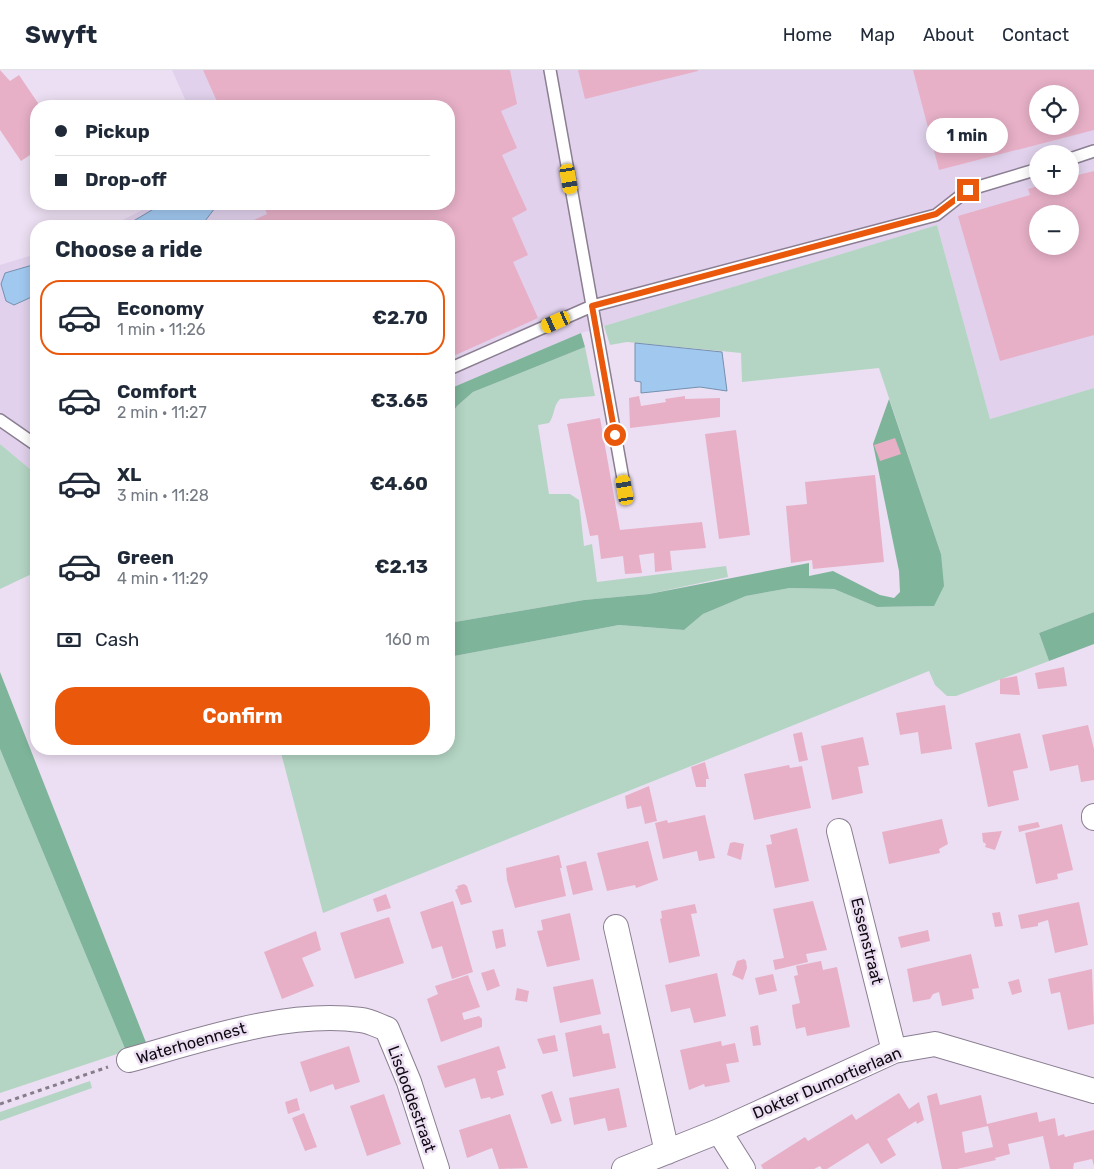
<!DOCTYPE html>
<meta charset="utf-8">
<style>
body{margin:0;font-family:Rubik,sans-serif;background:#f2f2f3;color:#1f2937;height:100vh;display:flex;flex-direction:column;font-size:19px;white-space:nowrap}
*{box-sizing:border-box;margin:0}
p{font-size:16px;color:#747a83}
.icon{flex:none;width:28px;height:28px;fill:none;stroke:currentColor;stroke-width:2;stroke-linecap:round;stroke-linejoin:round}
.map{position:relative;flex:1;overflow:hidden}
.drawer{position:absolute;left:30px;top:150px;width:425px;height:535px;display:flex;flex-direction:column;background:#fff;border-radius:20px;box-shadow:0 2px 12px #0003}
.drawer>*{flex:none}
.top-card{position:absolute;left:30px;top:30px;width:425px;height:110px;border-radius:20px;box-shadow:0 2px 12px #0003;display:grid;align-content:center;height:110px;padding:0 25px;background:#fff}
.tools{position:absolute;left:1029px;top:15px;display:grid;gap:10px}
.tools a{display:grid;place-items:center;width:50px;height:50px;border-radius:50%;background:#fff;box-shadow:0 2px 12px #0003;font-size:25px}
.end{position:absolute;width:22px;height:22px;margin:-11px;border:6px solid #ea580c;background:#fff;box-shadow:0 0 0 2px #fff}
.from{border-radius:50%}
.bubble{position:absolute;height:35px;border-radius:18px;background:#fff;box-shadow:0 2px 12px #0003;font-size:16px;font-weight:700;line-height:35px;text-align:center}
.car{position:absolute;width:15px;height:30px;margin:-15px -8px;border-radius:6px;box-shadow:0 0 4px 1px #0007;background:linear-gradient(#f5c518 24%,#345 0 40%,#f5c518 0 76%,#345 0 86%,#f5c518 0)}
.top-card b{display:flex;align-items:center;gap:18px;height:48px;font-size:19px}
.top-card b+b{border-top:1px solid #e0e1e3}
.top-card i{width:12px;height:12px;background:#1f2937}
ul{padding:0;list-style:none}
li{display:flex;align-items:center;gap:15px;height:75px;margin:0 10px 8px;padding:0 15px;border:2px solid transparent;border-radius:20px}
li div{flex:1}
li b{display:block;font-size:19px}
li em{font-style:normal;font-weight:700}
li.current{border-color:#ea580c}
li>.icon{width:45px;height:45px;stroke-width:1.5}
h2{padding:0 25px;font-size:22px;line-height:60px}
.pay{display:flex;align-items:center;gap:12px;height:55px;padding:0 25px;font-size:19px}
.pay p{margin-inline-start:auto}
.primary-button{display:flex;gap:10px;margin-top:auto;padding:10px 25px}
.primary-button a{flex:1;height:58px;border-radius:20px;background:#ea580c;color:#fff;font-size:20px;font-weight:700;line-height:58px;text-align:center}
header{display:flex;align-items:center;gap:30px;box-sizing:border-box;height:70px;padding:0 25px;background:#fff;border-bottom:1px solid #e0e1e3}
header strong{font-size:24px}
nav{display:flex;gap:28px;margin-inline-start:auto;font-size:18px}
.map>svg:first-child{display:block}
.built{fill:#e1d1ec;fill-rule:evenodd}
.green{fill:#b4d5c4}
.forest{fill:#7eb59a}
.water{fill:#a1c9f0;stroke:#7590ad}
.building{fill:#e7b0c7;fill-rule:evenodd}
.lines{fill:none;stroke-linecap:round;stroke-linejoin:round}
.lane-casing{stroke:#8a7e91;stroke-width:14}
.street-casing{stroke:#8a7e91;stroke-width:26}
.path{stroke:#867d8a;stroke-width:3;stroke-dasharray:4 4;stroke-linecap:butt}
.lane{stroke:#fff;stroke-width:11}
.street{stroke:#fff;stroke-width:24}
.route{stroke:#ea580c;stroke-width:6}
.labels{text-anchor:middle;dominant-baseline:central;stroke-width:5;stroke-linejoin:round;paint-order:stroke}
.street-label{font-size:16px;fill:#0e0a10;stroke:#ecdff3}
</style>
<header>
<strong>Swyft</strong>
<nav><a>Home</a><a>Map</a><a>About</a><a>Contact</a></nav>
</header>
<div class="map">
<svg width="1094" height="1099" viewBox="0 0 1094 1099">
<rect width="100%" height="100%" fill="#ecdff3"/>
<!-- built -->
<path class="built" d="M172,0H1094V318L990,349L937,155L581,263L449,319V156H111L154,134H449V36H188ZM1038,24H1070V56H1038ZM1038,84H1070V116H1038ZM1038,144H1070V176H1038Z
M36,184V404L0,374V195Z"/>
<!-- green -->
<path class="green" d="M937,155L990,349L1094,318V542L1039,563L1049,591L956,626H947L935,615L929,601L323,843L280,679H449V587L619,555L684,560L703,544L746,526L790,518L834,519L877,537L934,536L941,484L879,298L742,312L741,283L627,272L610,275L604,256Z
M585,277L595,326L560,329C553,336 555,345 549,353L538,355L549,424H570L579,430L584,476L592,474L597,512L726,496L728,507L649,524L584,530L449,553V348L457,336L473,322Z
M0,374L36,404V502L0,519Z
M0,679L126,981L0,1023Z
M90,1011L92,1018L0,1051V1042Z"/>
<!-- forest -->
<path class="forest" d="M581,263L585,277L473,322L457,336L449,348V319Z
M889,329L941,484L944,516L934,536L877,537L834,519L790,518L746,526L703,544L684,560L619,555L449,587V553L584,530L649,524L809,493V506L833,501L880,525L894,528L900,522L899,501L873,374Z
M1094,542V574L1049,591L1039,563Z
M0,602L147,975L126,981L0,679Z"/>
<!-- water -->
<path class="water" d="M162,134H218L205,151L194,156H125Z
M36,194V225L14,235L6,231L1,214L5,203Z
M635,273L722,282L727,321L700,317L641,323V312L635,311Z"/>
<!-- building -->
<path class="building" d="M0,0L10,11L19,5L40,36H36V81L21,91L0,60Z
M203,0H510L517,34L501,41L517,78L502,85L527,140L512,148L528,185L513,192L538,248L449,288V156H241L267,144L263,134H449V36H219Z
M578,0H698V1L585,29Z
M913,0H1094V60L939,100ZM1038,24H1070V56H1038Z
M1094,101V265L1000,291L958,146L1030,125L1028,119L1038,116H1070V107ZM1038,144H1070V176H1038Z
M639,326L641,336L666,332L665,329L685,326V329L720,328V347L630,358L629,328Z
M600,348L620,460L702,452L706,478L670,481L672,500L655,502L654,483L639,485L642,503L625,504L623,486L601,489L598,465L590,466L567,354Z
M736,360L750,465L719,469L705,364Z
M895,368L901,384L880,391L874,375Z
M875,405L884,492L813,499L812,490L791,493L786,436L807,434L805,412Z
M1064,597L1067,616L1038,619L1035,603Z
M1017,606L1020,625L1000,624V609Z
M945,635L952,679L921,684L918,662L900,665L896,643Z
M1088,655L1094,679V710L1081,712L1078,695L1050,701L1042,665Z
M802,662L808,690L799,692L793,664Z
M1020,663L1028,698L1013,701L1019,730L988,737L975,673Z
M863,667L869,695L858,697L863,723L832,730L821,676Z
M705,692L709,709H706V717H696L691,697Z
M789,695L790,698L802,696L811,738L754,750L744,704Z
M649,716L657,751L645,754L641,736L627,739L625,726Z
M705,745L715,788L699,791L697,781L663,789L655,753L667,750L668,753Z
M942,749L948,774L939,779L940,783L889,794L882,762Z
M1038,752L1040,757L1019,762L1018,756Z
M1062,754L1073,800L1057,804L1058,809L1036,814L1025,763Z
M797,758L809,811L775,818L766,775L772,774L770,765Z
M1002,761L995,780L985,777L986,774L983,772L982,763Z
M648,771L658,810L636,818L635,815L607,821L597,783Z
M734,772L744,774L741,790L727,785L730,773Z
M559,785L562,798H560L566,826L515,838L507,810L506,798Z
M586,791L593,820L573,825L566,796Z
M464,814L467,816L472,832L461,835L455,820L458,818L457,816Z
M386,824L391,838L377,842L373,829Z
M453,831L473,902L452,909L442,876L432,879L420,842Z
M813,831L827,880L806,884L808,892L775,900L773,890L784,888L773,839Z
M1079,832L1088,875L1055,883L1048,850L1038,853V856L1021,859L1018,845Z
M695,834L697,843L691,844L700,886L669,893L660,849L662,848L661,841Z
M1000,842L1003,856L995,857L992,843Z
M570,843L580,890L547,897L537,861L543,860L541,850Z
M389,847L404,893L355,909L340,863Z
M503,859L506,876L496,879L492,861Z
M928,860L930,871L901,878L898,867Z
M316,861L321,880L302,888L314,916L282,929L264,882Z
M971,884L979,918L972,919L974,929L942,936L939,922L933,924L930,929L913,932L907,899Z
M744,889L746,891L747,898L743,910L732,905L737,891Z
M821,891L823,900L837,897L850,957L807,966L805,957L796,959L793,944L792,935L800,933L794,906L798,905L796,896Z
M494,899L500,916L487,921L481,903Z
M1092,899L1094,954L1068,960L1060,922L1051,924L1048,909Z
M717,903L726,946L694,953L690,938L671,942L665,915Z
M773,904L777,921L759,925L755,908Z
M468,905L480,937L462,943L464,950L479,946L482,949V957L441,972L427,929L438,924L435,916Z
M593,909L601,944L560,953L553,917Z
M1019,909L1022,922L1012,925L1008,912Z
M517,918L529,921L527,932L515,930Z
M601,955L603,964L609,963L616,998L573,1007L565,963Z
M758,955L761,975L753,976L750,957Z
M555,965L558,981L543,984L537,969Z
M721,971L722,976L735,973L739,992L726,994L730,1012L705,1017L704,1014L689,1020L680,980Z
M349,976L360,1012L335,1020L333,1014L310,1022L300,992Z
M499,976L506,998L497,1001L504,1025L491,1029L490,1027L481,1029L475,1008L445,1018L437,996Z
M619,1018L627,1057L608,1061L605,1048L574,1055L569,1028Z
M552,1021L562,1051L551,1054L541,1025Z
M899,1023L909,1039L919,1032L924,1050L917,1054L916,1051L887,1069L896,1085L881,1094L868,1073L827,1099H822L820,1096L814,1099H763L761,1095L805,1067L808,1071L852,1044L856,1050Z
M937,1023L940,1035L981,1025L987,1054L1037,1042L1039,1052L1055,1048L1058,1066L1064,1064L1065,1067L1094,1060V1096L1092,1089L1074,1093L1073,1099H1050L1043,1066L1008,1074L1010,1084L995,1088L996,1090L957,1099H942L927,1026ZM988,1056L993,1077L965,1083L962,1062Z
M384,1024L401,1074L367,1086L350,1036Z
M297,1028L300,1040L288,1044L285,1032Z
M304,1043L317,1077L305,1081L292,1048Z
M510,1044L528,1098L499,1099L492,1078L467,1088L459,1060Z"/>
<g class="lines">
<!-- lane casing -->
<g class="lane-casing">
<path id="lane" d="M550,0L625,420
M1070,89L1094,81
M449,299L592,236L936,145L968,120L1038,99
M0,350L36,375"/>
</g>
<!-- street casing -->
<g class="street-casing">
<path id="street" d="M1094,746V748
M839,761L894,981
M616,857L667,1082
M129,990C201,970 286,940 361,950C370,951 379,956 387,959L409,1012L437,1099
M719,1061L743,1099
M624,1099L719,1061L894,981L935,974L1094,1021"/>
</g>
<!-- path -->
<path class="path" d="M0,1034L108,997"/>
<!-- lane -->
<use href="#lane" class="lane"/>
<!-- street -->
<use href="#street" class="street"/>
</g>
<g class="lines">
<!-- route -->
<path class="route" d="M615,365L592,236L936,144L968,120"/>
</g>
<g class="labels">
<!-- street labels -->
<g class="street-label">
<text transform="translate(867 871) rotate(76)">Essenstraat</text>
<text transform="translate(191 973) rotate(-16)">Waterhoennest</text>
<text transform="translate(827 1013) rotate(-23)">Dokter Dumortierlaan</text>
<text transform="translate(412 1029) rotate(70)">Lisdoddestraat</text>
</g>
</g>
</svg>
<div class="tools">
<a><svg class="icon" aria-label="locate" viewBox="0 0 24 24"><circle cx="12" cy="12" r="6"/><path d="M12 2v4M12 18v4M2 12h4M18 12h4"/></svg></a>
<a>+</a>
<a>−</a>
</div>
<i class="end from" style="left:615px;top:365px"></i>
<i class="end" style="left:968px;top:120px"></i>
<div class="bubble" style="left:926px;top:48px;width:82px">1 min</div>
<i class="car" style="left:569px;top:109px;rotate:170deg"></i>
<i class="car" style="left:556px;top:252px;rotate:246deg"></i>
<i class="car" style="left:625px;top:420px;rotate:350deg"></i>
<div class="top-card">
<b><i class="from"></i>Pickup</b>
<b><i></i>Drop-off</b>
</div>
<section class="drawer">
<h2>Choose a ride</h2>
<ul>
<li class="current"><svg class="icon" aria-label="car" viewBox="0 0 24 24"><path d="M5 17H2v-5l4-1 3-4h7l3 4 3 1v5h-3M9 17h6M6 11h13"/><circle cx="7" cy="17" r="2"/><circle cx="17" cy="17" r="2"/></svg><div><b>Economy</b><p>1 min · 11:26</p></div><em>€2.70</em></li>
<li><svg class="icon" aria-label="car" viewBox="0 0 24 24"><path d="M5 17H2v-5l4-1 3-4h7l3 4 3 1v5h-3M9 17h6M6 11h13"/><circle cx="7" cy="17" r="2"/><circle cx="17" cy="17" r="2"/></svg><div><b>Comfort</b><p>2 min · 11:27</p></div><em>€3.65</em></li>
<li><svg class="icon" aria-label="car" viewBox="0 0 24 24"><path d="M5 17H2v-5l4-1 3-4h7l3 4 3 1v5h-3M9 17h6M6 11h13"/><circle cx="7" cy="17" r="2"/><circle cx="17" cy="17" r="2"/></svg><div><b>XL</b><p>3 min · 11:28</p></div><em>€4.60</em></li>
<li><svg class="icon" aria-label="car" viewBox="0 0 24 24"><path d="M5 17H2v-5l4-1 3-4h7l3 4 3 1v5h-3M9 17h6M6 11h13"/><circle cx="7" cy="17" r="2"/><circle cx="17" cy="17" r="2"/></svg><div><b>Green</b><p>4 min · 11:29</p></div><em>€2.13</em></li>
</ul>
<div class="pay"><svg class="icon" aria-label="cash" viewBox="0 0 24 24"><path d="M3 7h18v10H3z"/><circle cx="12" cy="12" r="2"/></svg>Cash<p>160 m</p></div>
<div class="primary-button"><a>Confirm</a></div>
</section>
</div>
